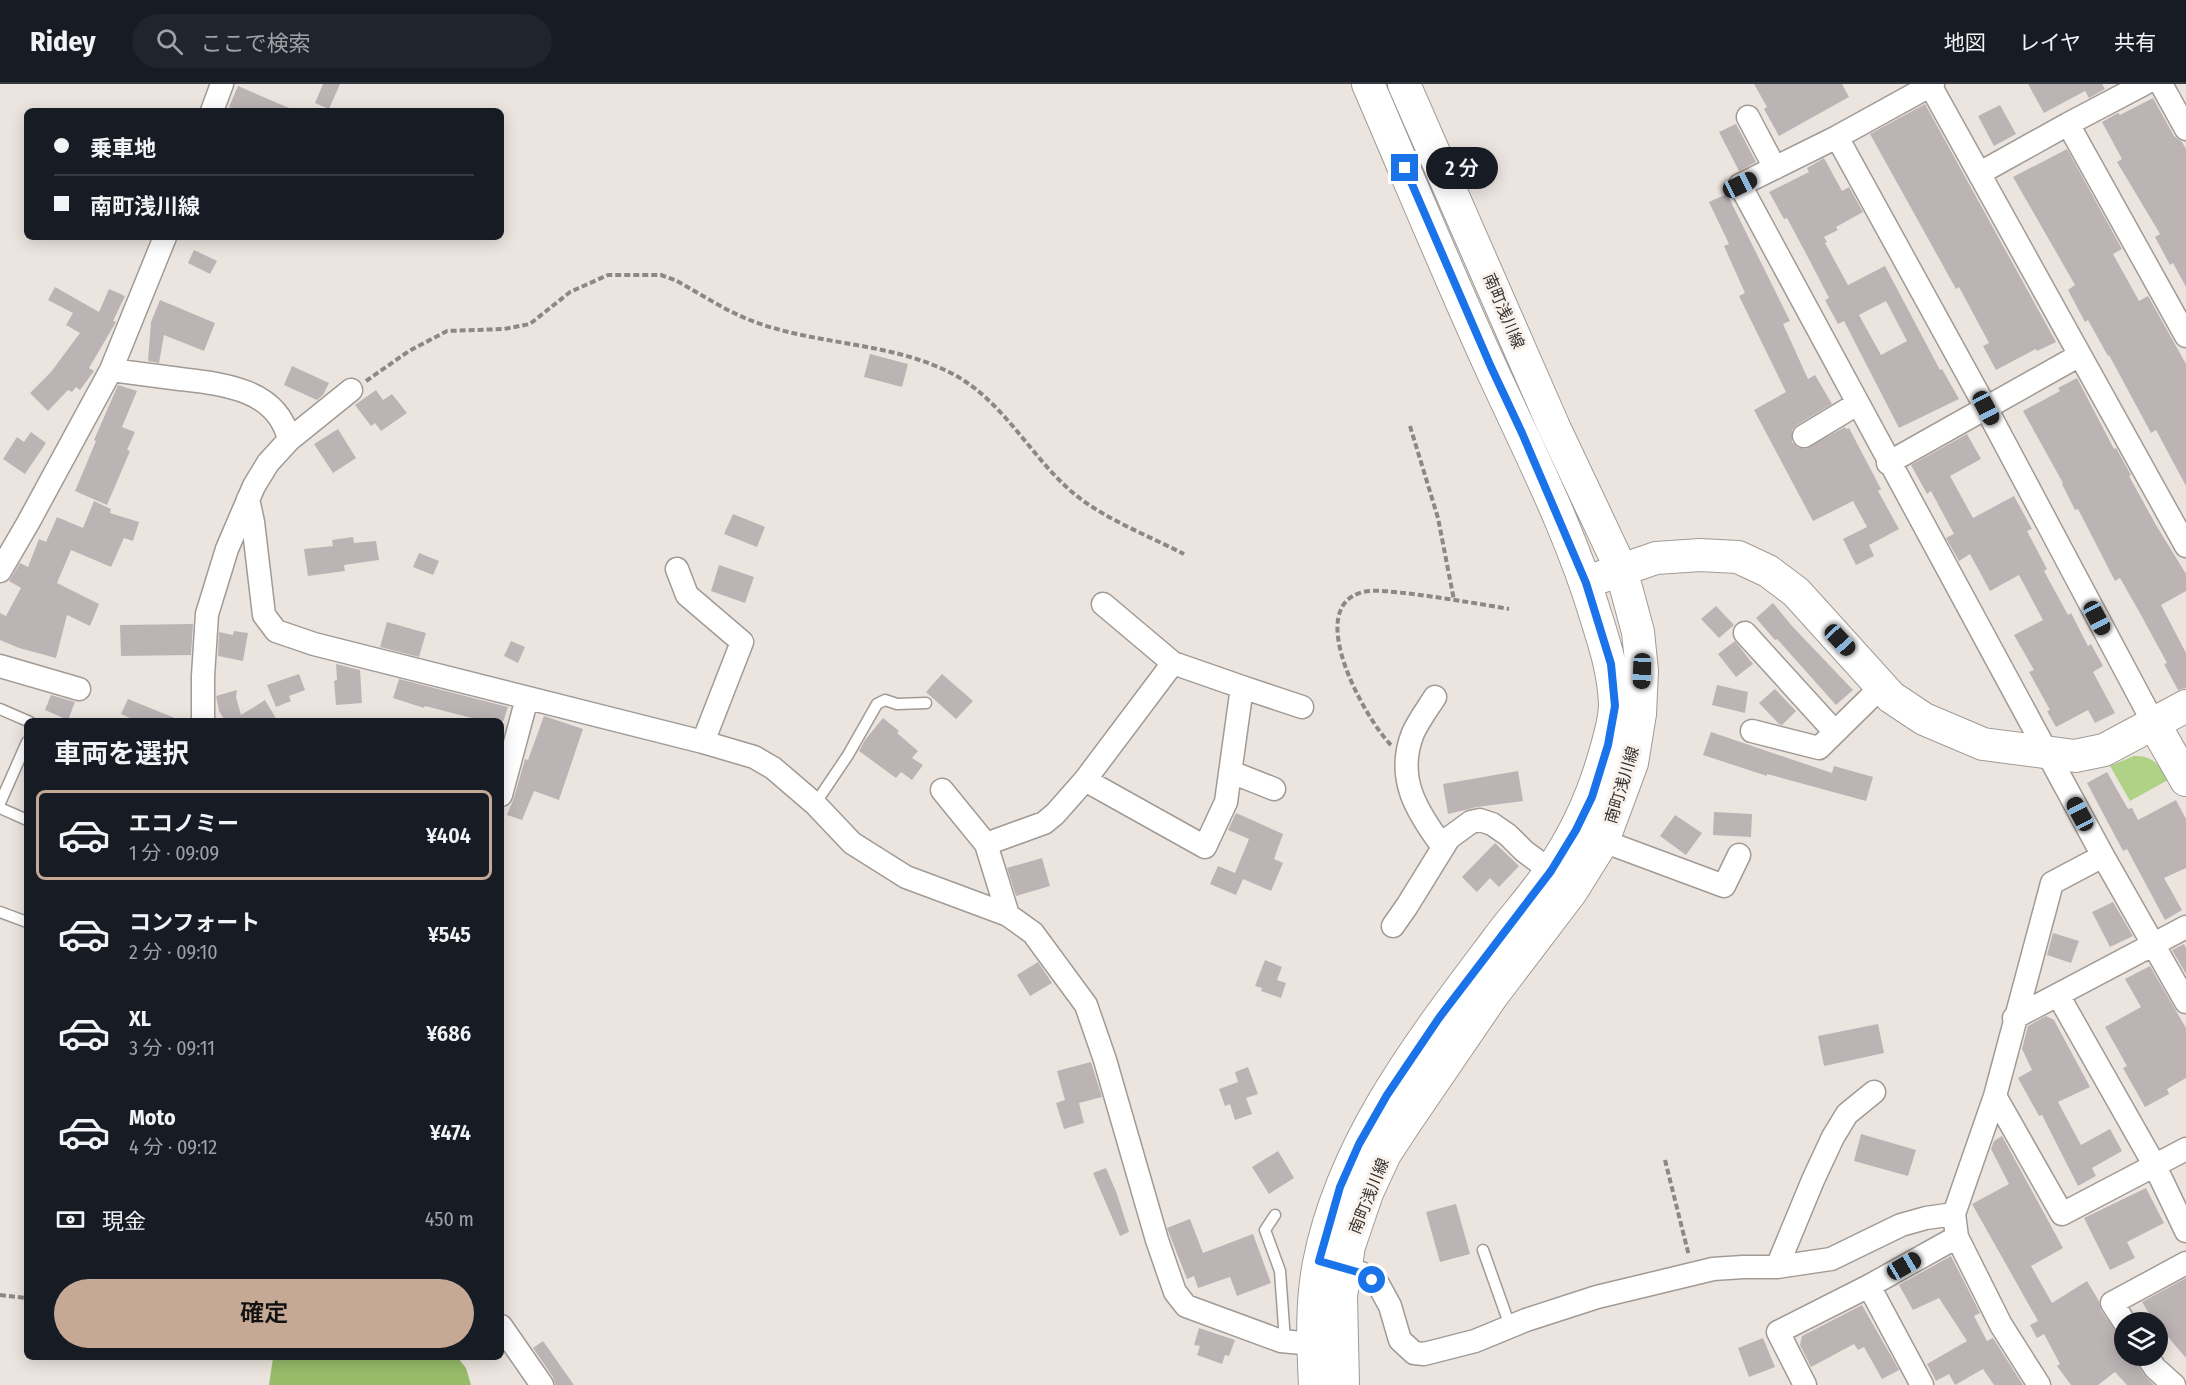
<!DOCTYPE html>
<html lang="ja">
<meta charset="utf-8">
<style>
body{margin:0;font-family:"Fira Sans Condensed","Noto Sans JP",sans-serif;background:#20242c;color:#f1f3f6;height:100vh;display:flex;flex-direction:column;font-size:22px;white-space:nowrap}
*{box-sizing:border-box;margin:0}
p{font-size:20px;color:#9ea1a6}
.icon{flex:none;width:33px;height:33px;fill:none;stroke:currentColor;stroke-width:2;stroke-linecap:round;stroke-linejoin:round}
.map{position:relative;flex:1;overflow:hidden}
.details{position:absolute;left:24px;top:634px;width:480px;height:642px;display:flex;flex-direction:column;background:#171b24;border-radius:9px;box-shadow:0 3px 15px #0003}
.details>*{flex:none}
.banner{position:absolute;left:24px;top:24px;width:480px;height:132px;border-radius:9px;box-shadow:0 3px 15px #0003;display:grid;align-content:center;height:132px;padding:0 30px;background:#171b24}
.buttons{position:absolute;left:2114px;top:1228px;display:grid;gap:12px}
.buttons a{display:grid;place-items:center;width:54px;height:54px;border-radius:50%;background:#171b24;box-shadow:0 3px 15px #0003;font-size:30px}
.end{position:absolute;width:27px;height:27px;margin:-14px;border:8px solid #1a73e8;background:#fff;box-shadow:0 0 0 3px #fff}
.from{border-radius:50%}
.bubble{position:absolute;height:42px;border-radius:21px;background:#171b24;box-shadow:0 3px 15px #0003;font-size:20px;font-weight:600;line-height:42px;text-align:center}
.car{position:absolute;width:18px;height:36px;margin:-18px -9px;border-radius:8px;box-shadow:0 0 4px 2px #0007;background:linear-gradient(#222 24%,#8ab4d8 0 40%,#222 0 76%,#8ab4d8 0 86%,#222 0)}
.banner b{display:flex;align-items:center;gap:21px;height:57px;font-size:22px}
.banner b+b{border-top:2px solid #363941}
.banner i{width:15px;height:15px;background:#f1f3f6}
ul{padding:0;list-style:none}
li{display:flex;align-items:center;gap:18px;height:90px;margin:0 12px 9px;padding:0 18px;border:3px solid transparent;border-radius:9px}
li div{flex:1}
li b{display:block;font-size:22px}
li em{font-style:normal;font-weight:600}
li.active{border-color:#c6a994}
li>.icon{width:54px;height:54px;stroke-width:1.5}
h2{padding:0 30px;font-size:27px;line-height:72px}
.pay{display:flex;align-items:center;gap:15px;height:66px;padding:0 30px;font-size:22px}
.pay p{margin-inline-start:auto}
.button{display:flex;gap:12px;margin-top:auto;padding:12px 30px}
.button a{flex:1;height:69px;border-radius:36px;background:#c6a994;color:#111;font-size:24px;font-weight:600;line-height:69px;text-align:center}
header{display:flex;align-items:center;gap:36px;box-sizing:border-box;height:84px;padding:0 30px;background:#171b24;border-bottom:2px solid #363941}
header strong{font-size:28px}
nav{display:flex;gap:33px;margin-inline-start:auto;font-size:21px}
.search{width:420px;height:54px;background:#20242c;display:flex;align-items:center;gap:15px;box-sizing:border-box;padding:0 21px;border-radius:33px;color:#9ea1a6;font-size:22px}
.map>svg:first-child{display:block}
.green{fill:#afd286}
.forest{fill:#97bc6a}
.building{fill:#bcb3b5;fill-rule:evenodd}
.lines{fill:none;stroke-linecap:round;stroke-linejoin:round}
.lane-casing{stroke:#a19a95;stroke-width:13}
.street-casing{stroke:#a19a95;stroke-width:25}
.secondary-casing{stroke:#a19a95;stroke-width:34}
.path{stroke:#8d8884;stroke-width:4;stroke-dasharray:6 3;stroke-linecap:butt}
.lane{stroke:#fff;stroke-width:10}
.street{stroke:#fff;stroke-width:22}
.secondary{stroke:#fff;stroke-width:32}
.route{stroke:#1a73e8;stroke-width:8}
.labels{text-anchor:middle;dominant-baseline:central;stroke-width:6;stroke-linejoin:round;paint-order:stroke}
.street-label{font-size:16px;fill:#34312f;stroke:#f9f2ec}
</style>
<header>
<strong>Ridey</strong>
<div class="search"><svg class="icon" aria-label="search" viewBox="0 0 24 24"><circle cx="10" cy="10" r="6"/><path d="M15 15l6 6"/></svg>ここで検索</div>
<nav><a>地図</a><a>レイヤ</a><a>共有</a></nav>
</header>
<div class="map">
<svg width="2186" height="1301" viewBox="0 0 2186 1301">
<rect width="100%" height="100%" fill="#ece5df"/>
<!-- green -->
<path class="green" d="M2134,672C2153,671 2160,682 2168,696L2130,717L2110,682Z"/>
<!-- forest -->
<path class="forest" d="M273,1274H458L466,1284L471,1301H269Z"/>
<!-- building -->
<path class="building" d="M323,0H340L329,25L315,19Z
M1754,0H1842L1849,13L1779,52L1764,25L1767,23Z
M2028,0H2102L2105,5L2089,14L2085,7L2044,29Z
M238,2L296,27H237L229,23Z
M2153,14L2174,52L2182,58L2186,65V203L2173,179L2170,181L2155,153L2160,150L2117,78L2122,75L2102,38L2118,29L2120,31Z
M1925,20L2056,258L2037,267L2036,265L1996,286L1983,262L1989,259L1959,203L1956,205L1870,50Z
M2000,21L2016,50L1994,62L1978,32Z
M1736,40L1756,78L1739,87L1719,48Z
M2067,65L2122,165L2113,170L2139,217L2148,212L2186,280V402L2156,346L2151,349L2109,271L2108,272L2088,236L2085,238L2068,206L2075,201L2013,93Z
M1824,74L1842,107L1849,103L1863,128L1836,143L1838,146L1824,153L1827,158L1825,159L1848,201L1885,182L1940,286L1942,285L1959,315L1899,344L1844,237L1838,240L1825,216L1829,214L1811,179L1787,134L1784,135L1769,108L1809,88L1807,84ZM1886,217L1907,257L1881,271L1859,231Z
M1727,110L1790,237L1783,240L1808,295L1815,291L1832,320L1797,341L1792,346V358L1797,363L1805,365L1845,343L1846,345L1849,344L1881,405L1878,407L1899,445L1869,461L1874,472L1856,481L1843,455L1867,443L1853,417L1813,437L1754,326L1786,308L1739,212L1745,209L1724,162L1729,160L1709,118Z
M194,166L217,177L210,190L188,179Z
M55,203L99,228L109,205L125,212L113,237L116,238L89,284L94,287L80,306L76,303L72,308L68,306L48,327L30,309L51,288L80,249L66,241L73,229L48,216Z
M160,216L215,239L204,267L164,251L159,279L148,277L151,238Z
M870,270L908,280L902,303L864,293Z
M292,282L329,299L323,311L317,316L284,301Z
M2077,294L2114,365L2116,364L2131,391L2129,392L2156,441L2186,490V507L2161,521L2186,569V604L2178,606L2164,580L2167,579L2141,531L2120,494L2115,497L2078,425L2075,426L2062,400L2063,399L2023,327L2060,307L2058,304Z
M118,301L137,307L122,343L135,348L127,366L130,367L107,421L75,407L96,357L94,356Z
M376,306L383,316L392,310L407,329L381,347L375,339L371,342L355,321Z
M338,345L356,374L333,389L314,360Z
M31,348L46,359L25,390L3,375L17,353L24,358Z
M1967,350L1981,375L1950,392L1973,434L2014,412L2032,445L2027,447L2047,485L2044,487L2068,531L2071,529L2088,562L2091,560L2103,582L2093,588L2115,629L2095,639L2088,626L2056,643L2047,627L2050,626L2029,588L2034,586L2014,551L2043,536L2019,491L1990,507L1970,470L1959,477L1946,454L1954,450L1931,407L1927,410L1911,381Z
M94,417L111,425L110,429L139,438L133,457L124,454L111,483L71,466L57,499L99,520L90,542L67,531L56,574L19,564L0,556V529L6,532L21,504L9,497L20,479L28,483L39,455L46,458L57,433L83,444Z
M733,430L765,443L757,463L724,450Z
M353,453L354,459L376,457L379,476L344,481L345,487L308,492L304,465L333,462L332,456Z
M419,469L439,477L433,491L413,483Z
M719,481L754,493L745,519L711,507Z
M1773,519L1792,542L1853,606L1836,621L1777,555L1775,556L1756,534Z
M1716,522L1734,541L1719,554L1701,535Z
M387,538L426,549L419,573L380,563Z
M193,540L191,571L121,572L120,541Z
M234,547L248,549L243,577L218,572L219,548L233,551Z
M511,557L525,563L518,579L504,572Z
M1735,557L1753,580L1736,593L1718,570Z
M336,580L360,586L362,619L336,621L334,597L337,596Z
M299,590L305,606L289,612L291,617L276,623L267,601Z
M942,590L973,617L956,635L926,608Z
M399,595L508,623L503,638H475L476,635L425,622L424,624L393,614Z
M1717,601L1748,608L1745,629L1712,621Z
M1775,605L1796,627L1782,641L1779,640L1759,619Z
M237,606L236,613L241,631L265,616L278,638H226L219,627L216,612Z
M51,611L75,618L68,636L45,626Z
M128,615L182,637V638H128L130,634L121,630Z
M544,632L583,645L559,716L534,707L522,736L507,731L514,714L525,675L528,676Z
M883,634L899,647L897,649L918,667L912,674L923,681L912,696L901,688L896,694L859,667L865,656Z
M1711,648L1832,689L1834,682L1873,693L1866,717L1767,690V692L1703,671Z
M1518,687L1523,717L1477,723L1448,730L1443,700Z
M2107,688L2128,725L2132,724L2138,736L2176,716L2186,735V784L2164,794L2182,826L2165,836L2127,765L2123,767L2087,699Z
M1714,728L1752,730L1751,753L1713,751Z
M1236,729L1283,750L1274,775L1283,779L1271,807L1243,795L1236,811L1210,800L1218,782L1235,789L1249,755L1228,746Z
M1675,731L1702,749L1686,771L1660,752Z
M1495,759L1519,782L1499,803L1490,794L1477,808L1462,793Z
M1042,774L1050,802L1016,812L1007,784Z
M2113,818L2133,852L2110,863L2092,828Z
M2053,849L2079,857L2071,879L2047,871Z
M2184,860L2186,864V890L2172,866Z
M1265,876L1282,883L1277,896L1286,899L1281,914L1261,907L1262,904L1255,902Z
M1038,878L1052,899L1030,912L1017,891Z
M2150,882L2186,944V994L2167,1005L2169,1010L2145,1023L2123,984L2127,982L2105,943L2141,923L2125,895Z
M2046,932L2054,936L2090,1003L2058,1018L2081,1061L2110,1045L2122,1067L2092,1084L2096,1092L2078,1102L2042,1031L2039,1032L2018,994L2032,986L2022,965L2028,942Z
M1878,940L1884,969L1824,982L1818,952Z
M1091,978L1102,1013L1079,1019L1084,1039L1064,1045L1056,1019L1065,1016L1057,987Z
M1248,983L1258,1010L1246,1014L1252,1030L1235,1036L1230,1020L1225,1022L1219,1005L1238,998L1235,988Z
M1861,1050L1916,1066L1908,1092L1854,1077Z
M2002,1052L2063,1164L2031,1182L2052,1219L2087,1197L2099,1217L2101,1226L2124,1259V1272H2134L2136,1279L2144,1291L2154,1301H2127L2115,1288L2098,1301H2071L2057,1282L2060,1280L2044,1250L2037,1254L2030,1241L2038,1237L1972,1120L2009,1100L1991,1065L1994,1057Z
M1278,1067L1294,1094L1269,1110L1252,1083Z
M1106,1084L1117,1110L1129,1148L1120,1152L1093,1089Z
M2146,1104L2164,1139L2127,1158L2135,1174L2110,1186L2084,1134Z
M1456,1120L1470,1170L1440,1178L1426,1128Z
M1190,1135L1203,1169L1253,1150L1271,1199L1237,1212L1230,1193L1198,1204L1194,1192L1187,1195L1167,1144Z
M1951,1172L1980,1229L1974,1232L1987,1257L1993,1254L2023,1301H1994L1983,1285L1955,1301L1949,1290L1936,1297L1927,1280L1967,1257L1939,1214L1913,1226L1899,1201Z
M2186,1194V1274L2162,1246L2160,1247L2157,1239H2155L2142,1218Z
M1862,1221L1899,1286L1882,1295L1864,1263L1858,1266L1854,1260L1811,1283L1800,1261L1802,1252Z
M1199,1244L1235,1256L1229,1272L1225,1271L1222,1280L1197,1271L1200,1262L1194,1261Z
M1763,1254L1775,1283L1749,1293L1738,1264Z
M543,1257L574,1301H555L553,1293L533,1264Z"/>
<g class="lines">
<!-- lane casing -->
<g class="lane-casing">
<path id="lane" d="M0,625L30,638
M0,719L27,658
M815,720L848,671L877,620L885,616L897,620L926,619
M0,724L27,736
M0,828L27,838
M1275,1131L1265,1146L1280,1187L1285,1257
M1483,1166L1510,1242"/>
</g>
<!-- street casing -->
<g class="street-casing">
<path id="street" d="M1933,0L1837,53L1740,101L2103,772L2186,918
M2161,0L2186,45
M1930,1L2186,462
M212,27L222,0
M1748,33L1775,84
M2068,40L2186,252
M1837,53L1986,324L2153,638
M1980,89L2068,40L2144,0
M165,153L111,286C134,289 157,292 180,295C223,300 278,305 289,356L268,379L254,402L227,465L207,530L203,592V638
M1804,352L1857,320
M289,356L351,306
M1888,379L2080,271
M248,415L253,438L264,531L276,547L314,560L703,658L754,673L773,684L815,720L852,759L906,793L1008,831L1033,849L1086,921L1105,976L1157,1156L1175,1208L1186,1222L1281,1257L1313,1260
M677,485L687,511L742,558L703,658
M0,487L28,439L111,286
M1103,520L1173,579
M1745,549L1835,648
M0,582L79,605
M1242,603L1302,623
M1435,613C1428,624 1419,636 1413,649C1395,694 1417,728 1443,763
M1752,647L1819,664L1882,602
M1231,688L1274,705
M942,706L986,760
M501,711L527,614
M1603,757L1724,802L1739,771
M1008,831L986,760L1044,739L1055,730L1085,696L1173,579L1242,603L1226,718L1205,763L1085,696
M1393,842L1407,822L1449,754L1471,738L1480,736L1492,740L1508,751L1524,767L1551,787
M2058,911L2155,1082L2186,1147
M2014,934L2186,843
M1995,1012L2062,1130L2186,1065
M1957,1153L2001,1241L2039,1301
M1333,1181L1361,1189L1378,1200L1390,1222L1400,1256L1414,1269L1424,1270L1475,1257L1526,1236L1597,1213L1713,1185L1743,1183H1777L1831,1175L1901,1141L1926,1134L1954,1130
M1777,1183L1813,1096L1833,1053L1847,1030L1874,1008
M1869,1202L1922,1301
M2125,1239L2112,1219L2186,1179
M501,1242L542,1301
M2147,1272L2155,1284L2174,1301
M1805,1301L1778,1248L1869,1202L1957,1153L1954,1130L1995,1012L2052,799L2103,772"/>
</g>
<!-- secondary casing -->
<g class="secondary-casing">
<path id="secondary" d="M1601,493L1656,474L1700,471L1738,473L1768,487L1796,508L1891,613L1924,635L1983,660L2075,672L2104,666L2186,622
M2153,638L2186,696
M1315,1301C1313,1261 1311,1219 1319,1179C1343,1057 1421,957 1494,860C1512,835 1534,812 1551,786C1575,751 1591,717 1603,676C1608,659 1615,638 1615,620C1614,591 1606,564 1597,536C1571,448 1529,367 1491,284C1448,190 1409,95 1368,0
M1343,1301L1341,1212L1349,1162L1367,1109L1385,1070L1408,1035L1492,912L1571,808L1603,757L1632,679L1640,630L1642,587L1638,548L1621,485L1554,343L1404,0"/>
</g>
<!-- path -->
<path class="path" d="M366,297L409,267L447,247L504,245L530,240L570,208L608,191H661L675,196C701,210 727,228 755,238C817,261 889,258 949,288C1002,314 1029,371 1072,408C1104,435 1147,451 1184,470
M1410,342L1438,434L1454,516
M1391,661C1366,636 1302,523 1363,508C1376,505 1392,508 1404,509C1439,513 1474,519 1509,525
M1665,1076L1689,1172
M0,1211L27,1214"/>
<!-- lane -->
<use href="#lane" class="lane"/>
<!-- street -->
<use href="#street" class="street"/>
<!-- secondary -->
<use href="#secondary" class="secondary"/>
</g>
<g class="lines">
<!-- route -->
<path class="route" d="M1372,1196L1361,1189L1319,1177L1340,1103L1359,1060L1387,1011L1439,934L1551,787L1576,746L1592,713L1608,661L1615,622L1611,580L1586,499L1522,349L1491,283L1405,84"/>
</g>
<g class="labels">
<!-- street labels -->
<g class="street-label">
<text transform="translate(1504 227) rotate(67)">南町浅川線</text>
<text transform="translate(1622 701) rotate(-73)">南町浅川線</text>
<text transform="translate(1369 1112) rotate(-68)">南町浅川線</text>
</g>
</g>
</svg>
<div class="buttons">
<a><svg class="icon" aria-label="layers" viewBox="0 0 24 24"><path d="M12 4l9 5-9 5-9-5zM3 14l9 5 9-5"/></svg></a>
</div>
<i class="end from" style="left:1372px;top:1196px"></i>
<i class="end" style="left:1405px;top:84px"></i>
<div class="bubble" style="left:1426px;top:63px;width:72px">2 分</div>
<i class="car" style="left:1740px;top:101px;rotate:64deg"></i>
<i class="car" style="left:1986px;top:324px;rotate:152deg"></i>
<i class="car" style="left:2097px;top:534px;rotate:152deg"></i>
<i class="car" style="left:1840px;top:556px;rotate:137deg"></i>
<i class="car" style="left:1642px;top:587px;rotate:182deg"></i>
<i class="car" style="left:2080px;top:730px;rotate:332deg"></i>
<i class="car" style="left:1904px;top:1182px;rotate:60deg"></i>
<div class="banner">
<b><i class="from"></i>乗車地</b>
<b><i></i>南町浅川線</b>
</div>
<section class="details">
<h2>車両を選択</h2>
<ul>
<li class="active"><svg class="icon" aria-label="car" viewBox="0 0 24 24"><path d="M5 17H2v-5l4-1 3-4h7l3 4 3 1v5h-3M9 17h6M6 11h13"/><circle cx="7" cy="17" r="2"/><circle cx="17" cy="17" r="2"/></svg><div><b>エコノミー</b><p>1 分 · 09:09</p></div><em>¥404</em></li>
<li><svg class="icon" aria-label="car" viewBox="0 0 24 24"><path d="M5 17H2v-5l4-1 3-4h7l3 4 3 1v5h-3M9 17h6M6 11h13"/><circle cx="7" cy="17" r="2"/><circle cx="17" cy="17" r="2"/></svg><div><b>コンフォート</b><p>2 分 · 09:10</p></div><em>¥545</em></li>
<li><svg class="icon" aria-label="car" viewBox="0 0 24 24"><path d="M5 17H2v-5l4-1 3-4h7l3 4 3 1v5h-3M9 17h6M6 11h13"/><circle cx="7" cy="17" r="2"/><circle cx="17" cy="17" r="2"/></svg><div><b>XL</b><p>3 分 · 09:11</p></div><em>¥686</em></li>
<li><svg class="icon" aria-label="car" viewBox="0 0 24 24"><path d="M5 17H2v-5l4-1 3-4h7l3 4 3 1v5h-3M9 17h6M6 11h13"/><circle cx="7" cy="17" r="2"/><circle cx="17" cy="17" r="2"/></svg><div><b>Moto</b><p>4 分 · 09:12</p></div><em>¥474</em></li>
</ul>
<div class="pay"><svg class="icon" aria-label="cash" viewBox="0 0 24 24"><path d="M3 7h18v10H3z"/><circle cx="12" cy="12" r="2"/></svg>現金<p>450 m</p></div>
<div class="button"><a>確定</a></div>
</section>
</div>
